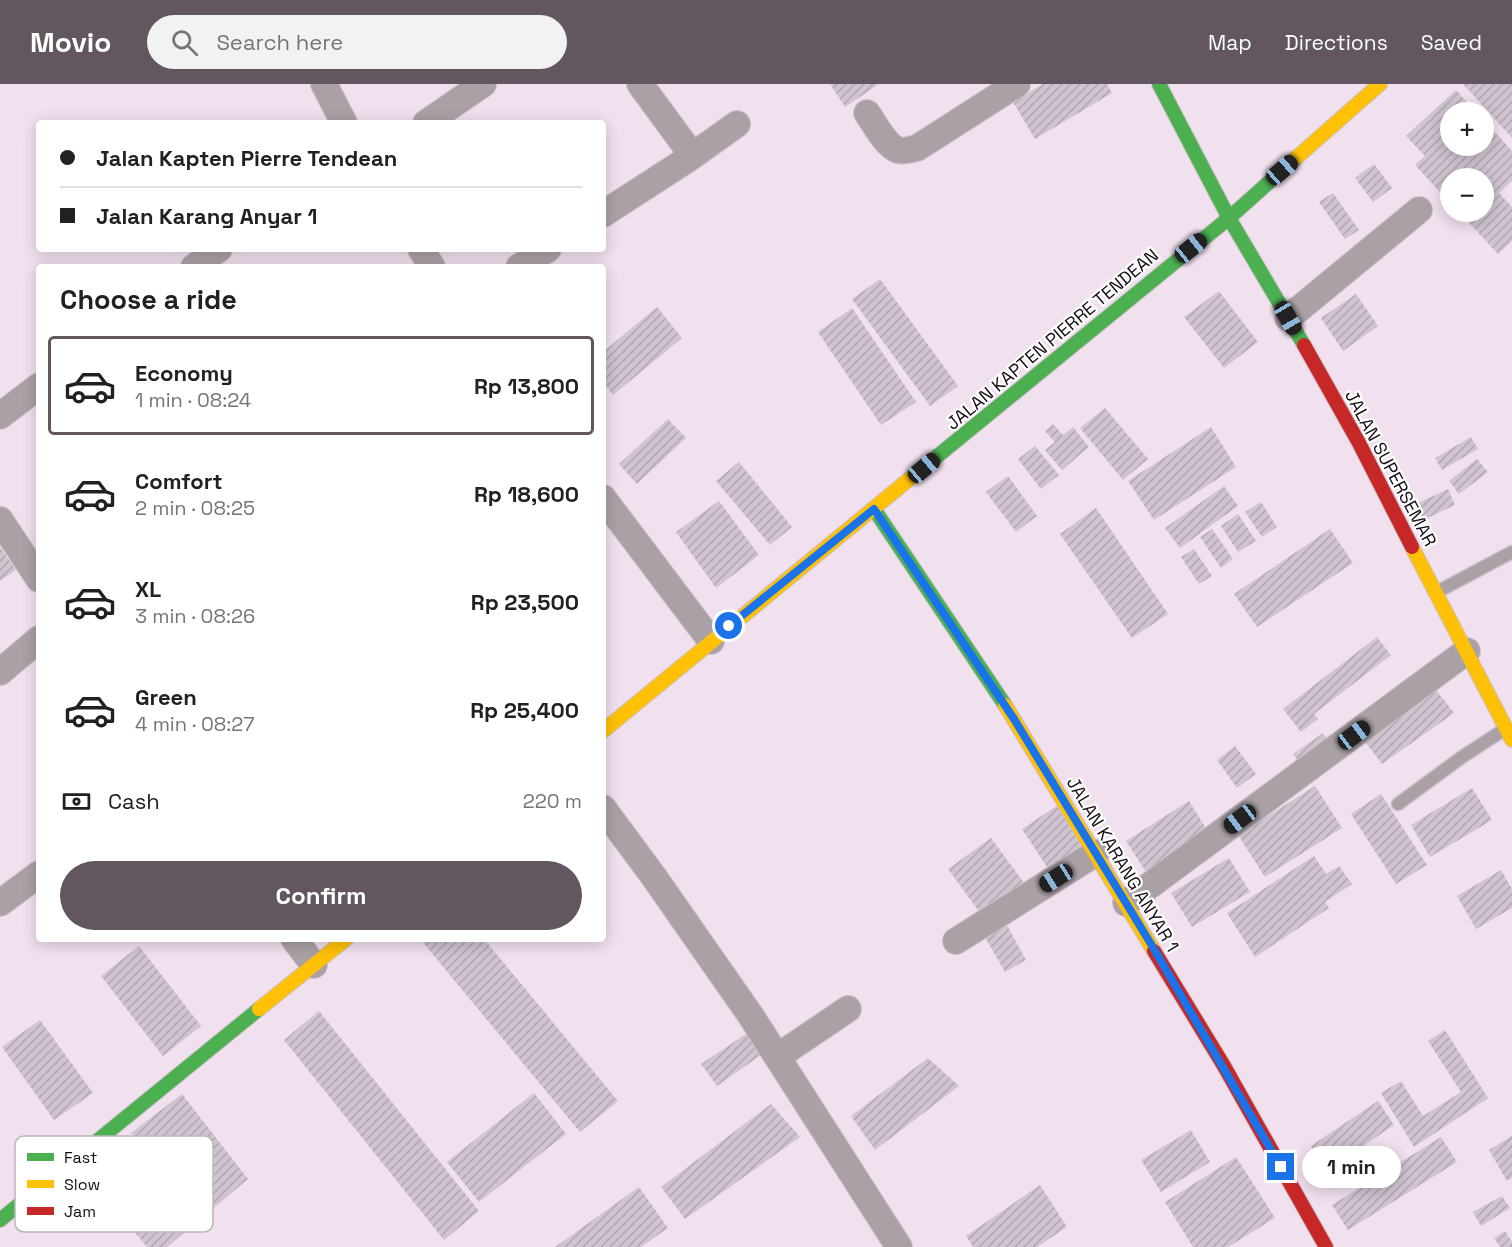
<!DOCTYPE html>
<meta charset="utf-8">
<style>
body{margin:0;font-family:"Space Grotesk",sans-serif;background:#f2f2f2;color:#202124;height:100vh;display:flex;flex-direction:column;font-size:22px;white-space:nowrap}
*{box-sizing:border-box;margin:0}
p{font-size:20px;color:#757577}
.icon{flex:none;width:33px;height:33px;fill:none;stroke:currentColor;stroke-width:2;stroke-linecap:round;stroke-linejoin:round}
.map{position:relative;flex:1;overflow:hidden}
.side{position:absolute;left:36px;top:180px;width:570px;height:678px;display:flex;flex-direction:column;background:#fff;border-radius:6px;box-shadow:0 3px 15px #0003}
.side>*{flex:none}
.hud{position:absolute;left:36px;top:36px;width:570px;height:132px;border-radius:6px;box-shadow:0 3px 15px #0003;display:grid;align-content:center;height:132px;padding:0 24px;background:#fff}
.fabs{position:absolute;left:1440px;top:18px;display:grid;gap:12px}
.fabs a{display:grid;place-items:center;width:54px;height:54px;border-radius:50%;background:#fff;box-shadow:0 3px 15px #0003;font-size:30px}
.end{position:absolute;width:27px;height:27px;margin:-14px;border:8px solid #1a73e8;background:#fff;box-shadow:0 0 0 3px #fff}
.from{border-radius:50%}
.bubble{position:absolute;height:42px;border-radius:21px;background:#fff;box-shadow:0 3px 15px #0003;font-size:20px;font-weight:700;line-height:42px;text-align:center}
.car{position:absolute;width:18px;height:36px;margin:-18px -9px;border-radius:8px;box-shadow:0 0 4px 2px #0007;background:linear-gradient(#222 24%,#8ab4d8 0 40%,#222 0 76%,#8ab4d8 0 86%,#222 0)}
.hud b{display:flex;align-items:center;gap:21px;height:57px;font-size:22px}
.hud b+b{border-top:2px solid #e0e0e0}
.hud i{width:15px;height:15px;background:#202124}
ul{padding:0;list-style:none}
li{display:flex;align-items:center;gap:18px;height:99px;margin:0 12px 9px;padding:0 12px;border:3px solid transparent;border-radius:6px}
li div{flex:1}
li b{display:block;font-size:22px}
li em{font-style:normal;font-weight:700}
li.active{border-color:#625661}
li>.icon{width:54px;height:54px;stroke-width:1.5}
h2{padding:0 24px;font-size:27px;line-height:72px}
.pay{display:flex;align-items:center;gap:15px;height:66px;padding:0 24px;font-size:22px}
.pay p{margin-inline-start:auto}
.primary-button{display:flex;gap:12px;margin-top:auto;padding:12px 24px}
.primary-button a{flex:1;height:69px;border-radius:36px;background:#625661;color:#fff;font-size:24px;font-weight:700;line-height:69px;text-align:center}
header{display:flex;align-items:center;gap:36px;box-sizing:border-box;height:84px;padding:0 30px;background:#625661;color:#fff}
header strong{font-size:28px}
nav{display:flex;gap:33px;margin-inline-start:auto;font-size:21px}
.search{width:420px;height:54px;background:#f2f2f2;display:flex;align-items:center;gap:15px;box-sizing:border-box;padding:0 21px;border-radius:33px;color:#757577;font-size:22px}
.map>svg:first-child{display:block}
.building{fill:url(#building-hatch)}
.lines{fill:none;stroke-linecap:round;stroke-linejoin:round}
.lane-casing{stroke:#ccc0ca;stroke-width:15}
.street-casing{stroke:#ccc0ca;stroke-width:28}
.fast-casing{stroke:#ccc0ca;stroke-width:16}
.slow-casing{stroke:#ccc0ca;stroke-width:16}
.jam-casing{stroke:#ccc0ca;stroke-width:16}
.lane{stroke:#aaa1a6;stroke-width:12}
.street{stroke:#aaa1a6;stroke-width:26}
.fast{stroke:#4caf50;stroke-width:14}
.slow{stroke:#ffc107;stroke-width:14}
.jam{stroke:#c62828;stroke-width:14}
.route{stroke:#1a73e8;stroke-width:8}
.labels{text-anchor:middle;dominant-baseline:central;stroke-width:4.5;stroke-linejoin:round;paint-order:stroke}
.street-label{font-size:18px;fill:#150c15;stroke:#fff}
.key{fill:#fff;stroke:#b9b6b9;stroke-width:1.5}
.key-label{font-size:16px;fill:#150c15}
</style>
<header>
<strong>Movio</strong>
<div class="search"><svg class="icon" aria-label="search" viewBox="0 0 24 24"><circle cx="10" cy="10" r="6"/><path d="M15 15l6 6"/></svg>Search here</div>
<nav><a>Map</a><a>Directions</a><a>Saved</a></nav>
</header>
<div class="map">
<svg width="1512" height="1163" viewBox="0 0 1512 1163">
<defs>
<pattern id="building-hatch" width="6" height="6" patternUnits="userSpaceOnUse" patternTransform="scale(1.5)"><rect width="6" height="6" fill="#cfc4d0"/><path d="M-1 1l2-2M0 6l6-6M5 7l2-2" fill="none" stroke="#b1a7b2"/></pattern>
</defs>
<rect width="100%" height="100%" fill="#f1e0ee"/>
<!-- building -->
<path class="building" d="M830,0H879L845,23Z
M1043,0H1107L1112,9L1035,55L1013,18Z
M1463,0H1512V54L1485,24Z
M1456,6L1476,28H1450V62H1484V36L1512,67V97L1499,109L1512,123V157L1498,170L1459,128H1484V94H1450V119L1415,81L1425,72L1406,52Z
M1374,80L1392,104L1373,118L1355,94Z
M1333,109L1359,146L1345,155L1319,118Z
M880,195L958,302L930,322L852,215Z
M1219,207L1258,258L1224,284L1184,233Z
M1356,210L1378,242L1343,267L1321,234Z
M657,223L682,254L613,311L603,298V268Z
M852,224L916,318L881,341L818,248Z
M1105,324L1148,375L1123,396L1080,344Z
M668,335L686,354L637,400L619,380Z
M1053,340L1063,351L1073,343L1089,363L1062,386L1045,366L1055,358L1045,347Z
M1211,343L1236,383L1154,436L1128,397Z
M1471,353L1478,365L1442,386L1435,374Z
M1035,362L1059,391L1041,405L1018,375Z
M1477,375L1488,388L1459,410L1449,397Z
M739,378L792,443L770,461L716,397Z
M1008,392L1037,432L1016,448L986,408Z
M1224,402L1238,422L1180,464L1165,444Z
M1448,405L1455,421L1423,436L1416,420Z
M719,417L759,471L716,504L676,448Z
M1261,418L1277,443L1262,453L1245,428Z
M1096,424L1168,530L1132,554L1060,450Z
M1238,430L1256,457L1238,468L1221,442Z
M1212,445L1233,475L1221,484L1200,453Z
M1330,445L1353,479L1257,543L1234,510Z
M0,463L16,486L0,497Z
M1194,465L1212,492L1199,500L1181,473Z
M1377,553L1391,571L1314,630L1318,635L1301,648L1283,625Z
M1433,602L1454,629L1382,680L1363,655Z
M1323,649L1333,664L1303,684L1293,670Z
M1235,662L1256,690L1237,704L1217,676Z
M1315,702L1342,744L1265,793L1238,751Z
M1472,704L1492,736L1430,773L1411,741Z
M1381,710L1427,781L1396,800L1351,730Z
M1189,717L1212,754L1150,794L1126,757Z
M1058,721L1087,765L1051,789L1022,745Z
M991,754L1024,799L981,830L948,785Z
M1314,772L1326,790L1339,782L1352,800L1325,818L1329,824L1255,873L1227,829Z
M1229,774L1250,808L1192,843L1171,809Z
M1501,786L1512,805V824L1476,845L1457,812Z
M1004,836L1026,876L1005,888L982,848Z
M420,855H484L618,1017L580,1048Z
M139,862L201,942L163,972L101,892Z
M319,927L479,1127L444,1156L284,956Z
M40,936L93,1009L54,1036L2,963Z
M1445,946L1488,1014L1414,1063L1381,1009L1401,997L1423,1032L1461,1008L1428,957Z
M749,948L764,969L717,1002L701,980Z
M928,974L959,1002L875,1066L851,1032Z
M534,1009L566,1050L479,1118L447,1078Z
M182,1010L248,1095L167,1163H147L120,1131L166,1093L131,1049Z
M1378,1017L1394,1041L1328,1086L1311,1062Z
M771,1020L800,1053L685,1135L661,1103Z
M1191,1046L1210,1078L1161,1108L1141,1076Z
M1512,1052V1094L1507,1097L1489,1066Z
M1441,1053L1457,1078L1348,1146L1332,1121Z
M1236,1073L1275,1134L1228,1163H1193L1165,1118Z
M1040,1101L1067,1143L1037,1163H973L966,1152Z
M639,1103L668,1144L641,1163H555Z
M1502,1112L1510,1124L1481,1142L1473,1128Z
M1505,1147L1512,1158V1163H1500L1494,1154Z"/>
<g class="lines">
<!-- lane casing -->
<g class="lane-casing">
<path id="lane" d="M1437,508L1512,468
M1398,720L1462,673L1505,645"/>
</g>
<!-- street casing -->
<g class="street-casing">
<path id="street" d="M324,0L344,39
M867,29C875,40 885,61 898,66C904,68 911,65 917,64L1017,0
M426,39L483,0
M688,75L737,40
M603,130L688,75L687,64L640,0
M421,165L432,183
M194,183L219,165
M519,183L548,165
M1288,234L1419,126
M0,332L39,302
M603,414L711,557
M0,436L39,495
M0,588L39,555
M603,724L654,793L751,932L899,1163
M0,819L39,790
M1126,819L1467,567
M294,855L314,881
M956,857L1096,769
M777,973L848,925"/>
</g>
<!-- fast casing -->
<g class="fast-casing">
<path id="fast" d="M1159,0L1229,134L1304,261
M913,392L1229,134L1296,74
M874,425L1005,621
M0,1136L259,925"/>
</g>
<!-- slow casing -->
<g class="slow-casing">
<path id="slow" d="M1296,74L1380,0
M1412,463L1512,656
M1005,621L1154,867
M603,647L913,392
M259,925L346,855"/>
</g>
<!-- jam casing -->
<g class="jam-casing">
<path id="jam" d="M1304,261L1359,359L1412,463
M1154,867L1224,982L1326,1163"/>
</g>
<!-- lane -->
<use href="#lane" class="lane"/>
<!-- street -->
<use href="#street" class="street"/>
<!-- fast -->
<use href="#fast" class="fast"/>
<!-- slow -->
<use href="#slow" class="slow"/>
<!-- jam -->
<use href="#jam" class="jam"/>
</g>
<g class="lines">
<!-- route -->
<path class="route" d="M729,542L874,425L1014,635L1151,860L1281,1083"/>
</g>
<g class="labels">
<!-- street labels -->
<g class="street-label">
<text transform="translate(1052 255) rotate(-40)">JALAN KAPTEN PIERRE TENDEAN</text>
<text transform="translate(1391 384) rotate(62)">JALAN SUPERSEMAR</text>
<text transform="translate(1123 780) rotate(59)">JALAN KARANG ANYAR 1</text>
</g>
</g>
<!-- legend -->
<rect x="15" y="1052" width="198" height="96" rx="9" class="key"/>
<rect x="27" y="1069" width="27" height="8" fill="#4caf50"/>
<rect x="27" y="1096" width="27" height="8" fill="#ffc107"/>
<rect x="27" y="1123" width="27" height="8" fill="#c62828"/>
<g class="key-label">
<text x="64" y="1079">Fast</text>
<text x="64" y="1106">Slow</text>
<text x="64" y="1133">Jam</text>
</g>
</svg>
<div class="fabs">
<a>+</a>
<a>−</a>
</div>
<i class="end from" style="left:729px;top:542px"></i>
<i class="end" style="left:1281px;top:1083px"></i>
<div class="bubble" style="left:1302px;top:1062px;width:99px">1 min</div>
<i class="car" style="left:1282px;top:86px;rotate:49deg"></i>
<i class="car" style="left:1191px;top:164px;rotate:51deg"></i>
<i class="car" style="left:1288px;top:234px;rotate:150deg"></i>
<i class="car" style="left:924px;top:384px;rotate:50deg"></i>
<i class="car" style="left:1354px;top:651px;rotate:53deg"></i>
<i class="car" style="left:1240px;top:735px;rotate:233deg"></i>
<i class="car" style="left:1056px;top:794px;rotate:238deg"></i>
<div class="hud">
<b><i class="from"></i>Jalan Kapten Pierre Tendean</b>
<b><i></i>Jalan Karang Anyar 1</b>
</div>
<section class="side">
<h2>Choose a ride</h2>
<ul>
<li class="active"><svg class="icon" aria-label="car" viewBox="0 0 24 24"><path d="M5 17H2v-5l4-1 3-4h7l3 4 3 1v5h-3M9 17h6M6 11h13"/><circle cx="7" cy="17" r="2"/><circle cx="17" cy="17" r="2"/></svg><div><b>Economy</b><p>1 min · 08:24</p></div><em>Rp 13,800</em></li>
<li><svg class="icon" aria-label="car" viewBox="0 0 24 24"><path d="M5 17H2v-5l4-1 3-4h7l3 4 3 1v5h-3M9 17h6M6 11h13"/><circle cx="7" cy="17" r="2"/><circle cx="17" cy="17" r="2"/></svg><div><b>Comfort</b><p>2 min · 08:25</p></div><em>Rp 18,600</em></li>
<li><svg class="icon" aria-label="car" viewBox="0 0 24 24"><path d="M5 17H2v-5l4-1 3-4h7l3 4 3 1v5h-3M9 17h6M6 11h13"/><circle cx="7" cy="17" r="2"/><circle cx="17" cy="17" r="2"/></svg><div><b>XL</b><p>3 min · 08:26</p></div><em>Rp 23,500</em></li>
<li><svg class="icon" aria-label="car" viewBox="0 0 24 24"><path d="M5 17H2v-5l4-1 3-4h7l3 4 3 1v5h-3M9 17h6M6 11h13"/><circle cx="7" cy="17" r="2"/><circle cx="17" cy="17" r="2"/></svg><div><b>Green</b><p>4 min · 08:27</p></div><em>Rp 25,400</em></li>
</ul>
<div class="pay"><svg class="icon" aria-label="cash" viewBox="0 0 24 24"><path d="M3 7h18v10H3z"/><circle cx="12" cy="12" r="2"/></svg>Cash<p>220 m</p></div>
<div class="primary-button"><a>Confirm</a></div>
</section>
</div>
